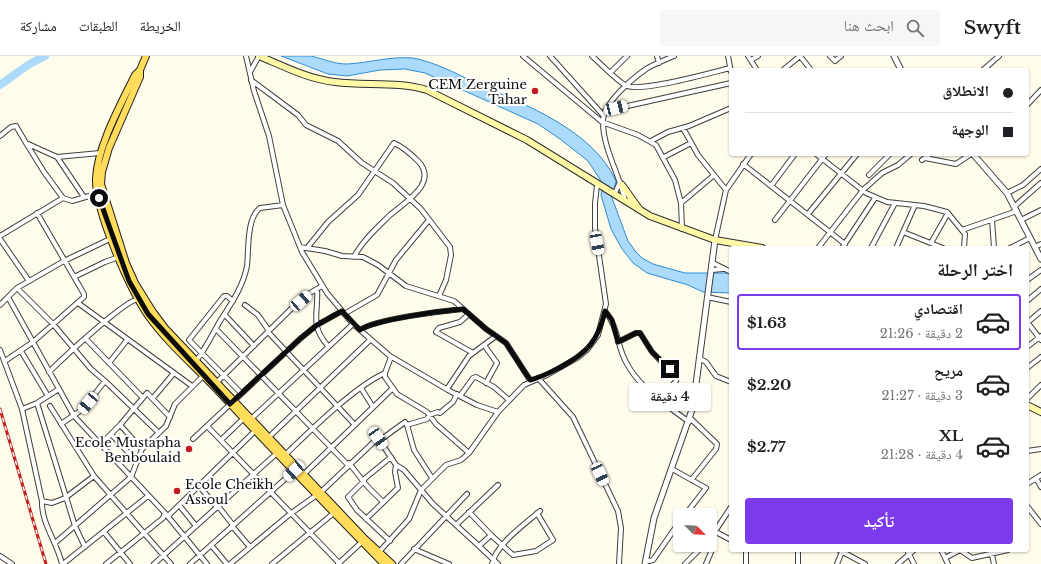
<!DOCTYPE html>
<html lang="ar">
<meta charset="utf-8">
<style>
body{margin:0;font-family:"Libre Baskerville","Noto Naskh Arabic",serif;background:#f6f6f6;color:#202124;direction:rtl;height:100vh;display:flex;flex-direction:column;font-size:15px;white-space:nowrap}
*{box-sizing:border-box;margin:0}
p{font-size:13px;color:#757577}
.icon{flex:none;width:22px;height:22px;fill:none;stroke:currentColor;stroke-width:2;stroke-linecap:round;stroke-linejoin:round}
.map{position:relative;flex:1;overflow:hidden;direction:ltr}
.panel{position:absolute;left:729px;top:190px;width:300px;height:306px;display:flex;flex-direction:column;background:#fff;border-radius:4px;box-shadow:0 1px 3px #0004;direction:rtl}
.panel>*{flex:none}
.guide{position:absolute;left:729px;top:12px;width:300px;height:88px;border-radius:4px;box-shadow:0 1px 3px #0004;direction:rtl;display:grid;align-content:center;height:88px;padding:0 16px;background:#fff}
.needle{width:26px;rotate:114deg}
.buttons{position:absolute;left:673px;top:452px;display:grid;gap:8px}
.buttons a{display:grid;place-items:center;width:44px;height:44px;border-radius:4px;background:#fff;box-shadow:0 1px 3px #0004;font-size:20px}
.end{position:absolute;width:18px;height:18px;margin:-9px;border:5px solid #0c0c0c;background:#fff;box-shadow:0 0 0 2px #fff}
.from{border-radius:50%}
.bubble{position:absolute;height:28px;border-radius:4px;background:#fff;box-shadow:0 1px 3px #0004;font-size:13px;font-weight:700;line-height:28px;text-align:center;direction:rtl}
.car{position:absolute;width:12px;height:24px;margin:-12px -6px;border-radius:5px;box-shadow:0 0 3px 1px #0007;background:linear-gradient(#fff 24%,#345 0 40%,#fff 0 76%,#345 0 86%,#fff 0)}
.guide b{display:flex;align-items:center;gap:14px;height:38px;font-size:15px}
.guide b+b{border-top:1px solid #e0e0e0}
.guide i{width:10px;height:10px;background:#202124}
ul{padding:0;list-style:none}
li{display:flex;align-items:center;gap:12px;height:56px;margin:0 8px 6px;padding:0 8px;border:2px solid transparent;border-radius:4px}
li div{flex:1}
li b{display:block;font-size:15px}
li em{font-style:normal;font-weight:700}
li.on{border-color:#7c3aed}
li>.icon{width:36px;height:36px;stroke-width:1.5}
h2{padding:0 16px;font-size:18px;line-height:48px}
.button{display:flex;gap:8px;margin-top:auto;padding:8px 16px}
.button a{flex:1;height:46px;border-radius:4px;background:#7c3aed;color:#fff;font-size:16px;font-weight:700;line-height:46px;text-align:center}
header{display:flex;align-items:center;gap:24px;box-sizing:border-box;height:56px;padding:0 20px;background:#fff;border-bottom:1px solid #e0e0e0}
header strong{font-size:19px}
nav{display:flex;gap:22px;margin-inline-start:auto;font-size:14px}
.search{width:280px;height:36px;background:#f6f6f6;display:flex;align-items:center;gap:10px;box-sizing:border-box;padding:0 14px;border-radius:4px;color:#757577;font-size:15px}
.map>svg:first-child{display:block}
.water{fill:#abdafa;stroke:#2e8dd6}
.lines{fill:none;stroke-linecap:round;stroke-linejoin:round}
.river{stroke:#abdafa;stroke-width:8}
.minor-casing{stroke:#3f3f3f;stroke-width:6}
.tertiary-casing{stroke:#3f3f3f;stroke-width:7}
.secondary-casing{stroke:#2e2e2e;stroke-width:8}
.primary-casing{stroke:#1d1d1d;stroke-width:8}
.minor{stroke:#fff;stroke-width:4}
.tertiary{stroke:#fff;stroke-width:5}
.secondary{stroke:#fff8a6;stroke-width:6}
.primary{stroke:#ffdd5b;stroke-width:6}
.rail-casing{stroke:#c41b1d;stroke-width:3}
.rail{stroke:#fff;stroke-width:1.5;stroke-dasharray:4.5;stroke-linecap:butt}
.route{stroke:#0c0c0c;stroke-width:5}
.poi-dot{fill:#c41b1d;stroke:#fff;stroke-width:1.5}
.labels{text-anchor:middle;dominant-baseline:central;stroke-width:4;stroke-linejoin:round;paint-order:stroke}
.poi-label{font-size:13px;fill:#0c0c0c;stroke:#fff;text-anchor:end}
</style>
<header>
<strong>Swyft</strong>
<div class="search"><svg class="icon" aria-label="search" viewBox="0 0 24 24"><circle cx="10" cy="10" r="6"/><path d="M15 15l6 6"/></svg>ابحث هنا</div>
<nav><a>الخريطة</a><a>الطبقات</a><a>مشاركة</a></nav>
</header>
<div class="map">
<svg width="1041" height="508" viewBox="0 0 1041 508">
<rect width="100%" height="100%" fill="#fffceb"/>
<!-- water -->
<path class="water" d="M281,0C290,0 302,0 311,0C324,3 334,8 347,8C369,7 390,0 413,2C435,6 457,18 478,28C526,49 593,74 616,125L612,142L628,185L636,196L642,202L653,208L685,217H730L731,237L703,236L688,229L647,217L633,207L622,193L611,173L601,139L603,128L588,105L560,83L538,68L425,17L405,13L380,14L347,20L328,18Z"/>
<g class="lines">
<!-- river -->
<path class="river" d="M0,29L28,9L45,0"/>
<!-- minor casing -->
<g class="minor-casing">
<path id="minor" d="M246,0L254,35L269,80L283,149L302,196L327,237L353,268L390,300L448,334L477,349L498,356L524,329L547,319L577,302L587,294L598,279L606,248L595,172V147L597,129
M523,0L602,66L638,79L656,89L675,124L681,147L682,173
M550,0L603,59
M592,0C600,7 619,27 627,30C644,36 710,17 730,12
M657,0L659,7
M728,0L731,16
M748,0L757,14
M800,0L811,14
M830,0L835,5L841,0
M751,4L758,0
M783,14L800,0
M983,14L999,0
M250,16L259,0
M611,16L627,0
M251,24L298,59L306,69L338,85L362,107L393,127L421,153L450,191L451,199L446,224L439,240
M1027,49L1041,34
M605,55L731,27
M683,72L698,99L726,134
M0,80L11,71L16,70L26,87L57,101L100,97
M651,85L668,76L689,70L731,52
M26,87L44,116L63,142
M816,98L866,137L887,146L924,150L947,156L965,178L964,192
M57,101L84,141
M664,101L691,87
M925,102L956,108L971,98
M922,104L930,98
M743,108L845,188
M869,119L890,98
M771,130L795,98
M1007,137L1023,129L1041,113
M614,139L620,126
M625,145C620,119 603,93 603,66C602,48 632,23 646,13C654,8 665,4 674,0
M681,147L713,120
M1015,150L1041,127
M808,158L857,98
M775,164L826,98
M992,164L994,192
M1021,164L1041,154
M962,174L1017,155
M903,176L943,192
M0,180L63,142L72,145L103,136
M0,183L29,225
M715,184L726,134L751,98
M931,187L948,157
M300,191L325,195L342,200L363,201L378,209L406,230L454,245L486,273L506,287L530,324
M1035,191L1041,188
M307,192L328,166L358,139L394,87C403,91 411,98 418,105C439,127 405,146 390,159C378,171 362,185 354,201
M818,192L863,134L882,117L898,109L911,98
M842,192L875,142
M871,192L895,147
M896,192L915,149
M1010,192L1030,182
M713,207L731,216
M712,214L723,213
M74,221L105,206L119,201
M1027,224L1041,214
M17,232L53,268L91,313L105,325L159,377
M317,233C319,258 309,268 328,290
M8,241L74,360L165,457L207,508
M707,241L731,246
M233,245L227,240H224L189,284L241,337
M1027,245L1041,233
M78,247L192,330
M0,249L17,232L64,205L112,182
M245,249L258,259L269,275
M605,255C618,270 617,290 626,306C639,332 667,349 689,366
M344,258L377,239L396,204L429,164
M469,258L460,266L439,272L436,276L473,297
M225,259L254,290
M1027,266L1041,284
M1027,267L1041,255
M216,273L348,409
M360,274C375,263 442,255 463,253
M268,276L355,369
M86,283L143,342
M618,286L636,277H640L652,296L677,322L676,325L660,343
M484,289L497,307L486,327
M1027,291L1041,280
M0,294L22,353L42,445
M21,295L48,340
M391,301L385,317V321L397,338L427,356L436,368L469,397
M699,302L706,306L716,320L731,326
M5,305L33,286L84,241V238L37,157
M196,305C206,292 212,279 220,265C231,248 243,231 247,210C249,194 246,163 260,152L283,149
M109,307L127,284
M1027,312L1041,301
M49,316C61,304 127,242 139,243
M538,322L573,361L618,455L621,472L619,508
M217,326L292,252L310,237L322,230
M361,332L373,351
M447,333L469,300L496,280
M460,340L473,322L476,321L494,331L509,344
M153,342L174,317
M1027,343L1041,329
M37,347L75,470L85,491
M50,350L94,420L171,508
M22,353L37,347L59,333
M690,362L717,388L716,393L692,423
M250,364L353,268
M61,368L83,353L105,325
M120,369L142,393
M407,369L414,394L432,422
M207,370L340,508
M111,378L136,405
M269,381L370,284
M378,382L396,409L404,414L433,448L479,490
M193,383L301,282L317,269L342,255
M221,384L243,363
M100,389L120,369L147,337L170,361
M1027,395L1041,393
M285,399C311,374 354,331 385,317
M349,407L367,430L383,446
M672,413L706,432L685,459
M304,418L393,332
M1036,422L1041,431
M363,424L391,401
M364,425L348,441L357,454L390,485
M1027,428L1041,419
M199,430L217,451
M179,449L196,470
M218,450L233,469
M1027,450L1041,468
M469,456L491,479
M168,460L255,375
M366,463L398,432L395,416L396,409
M456,469L498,429
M232,470L250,491
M104,476L130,508
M716,476L731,484
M710,483L731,451
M55,487L131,421L142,393L166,370L175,348L204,319
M211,489L227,508
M414,493L449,508
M798,494V508
M839,494L865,508
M907,494L914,508
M941,494L948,508
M991,494L994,508
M379,496L409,463L421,434L446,409L461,404L469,397L498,356
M0,500L12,508
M945,502L960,494L972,502L1008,494
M645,506L653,504L680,465
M62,508C57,486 41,467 42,445L52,447L65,442L94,420
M63,508L148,440
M106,508L163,462L165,457
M154,508L277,397
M190,508L294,415
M230,508L290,458L321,436L378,382H383L405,366L407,369L427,363L429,359L438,356L440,357L453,346L457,338
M272,508L335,456
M338,508L364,484
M401,508L467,438
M492,508C496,488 525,468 540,455
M498,508L479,490L491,479L513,499L536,495L553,484L537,457
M685,508L704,489
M706,508L714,489V480
M746,508V494
M837,508L842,496
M898,508L914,494"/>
</g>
<!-- tertiary casing -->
<g class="tertiary-casing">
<path id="tertiary" d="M894,0L901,14
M973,98L1007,137L1041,203
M645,508L654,462L693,351L715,184"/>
</g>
<!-- secondary casing -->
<g class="secondary-casing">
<path id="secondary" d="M259,0C283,10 308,23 335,26C366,30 397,25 427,34L527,84L650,160L715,184L762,192
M622,129L640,154
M1027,349L1041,356"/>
</g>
<!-- primary casing -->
<g class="primary-casing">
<path id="primary" d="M146,0L140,14L135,19C121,48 97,91 96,123C95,155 129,231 147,258C167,287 197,312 221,338C274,395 329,452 384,508
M140,14V21L109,92L102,116L101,128L126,207L135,227L153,256L165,272L365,483L392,508"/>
</g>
<!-- minor -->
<use href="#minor" class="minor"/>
<!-- tertiary -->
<use href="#tertiary" class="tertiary"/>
<!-- secondary -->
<use href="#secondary" class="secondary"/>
<!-- primary -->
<use href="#primary" class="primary"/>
<!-- rail casing -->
<g class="rail-casing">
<path id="rail" d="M0,353L46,508"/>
</g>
<!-- rail -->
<use href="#rail" class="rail"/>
</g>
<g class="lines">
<!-- route -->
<path class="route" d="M99,142L129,225L148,258L230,348L301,282L317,269L342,255L360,274C376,263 442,255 463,253L486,273L506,287L530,324C542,321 551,316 561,311C588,296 598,285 605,255L612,264L618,286L636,277H640L652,296L670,313"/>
</g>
<!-- markers -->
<g class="poi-dot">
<circle cx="535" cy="35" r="4"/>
<circle cx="189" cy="393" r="4"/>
<circle cx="177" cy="435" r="4"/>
</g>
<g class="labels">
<!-- poi labels -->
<g class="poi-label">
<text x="527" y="28">CEM Zerguine<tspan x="527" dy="15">Tahar</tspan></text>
<text x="181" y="386">Ecole Mustapha<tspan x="181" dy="15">Benboulaid</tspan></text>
<text x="185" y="428" text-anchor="start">Ecole Cheikh<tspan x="185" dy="15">Assoul</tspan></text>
</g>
</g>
</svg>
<div class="buttons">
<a><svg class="needle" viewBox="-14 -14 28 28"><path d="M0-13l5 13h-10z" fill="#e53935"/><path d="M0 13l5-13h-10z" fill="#757577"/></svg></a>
</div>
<i class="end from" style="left:99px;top:142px"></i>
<i class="end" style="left:670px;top:313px"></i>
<div class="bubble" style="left:629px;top:327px;width:82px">4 دقيقة</div>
<i class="car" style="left:616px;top:52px;rotate:76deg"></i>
<i class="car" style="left:597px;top:187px;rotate:169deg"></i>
<i class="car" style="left:301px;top:245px;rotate:49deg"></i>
<i class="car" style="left:88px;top:347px;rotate:220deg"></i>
<i class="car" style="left:378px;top:382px;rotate:146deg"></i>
<i class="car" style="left:294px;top:415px;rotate:228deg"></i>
<i class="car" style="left:600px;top:418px;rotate:155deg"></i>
<div class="guide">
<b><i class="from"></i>الانطلاق</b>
<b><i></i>الوجهة</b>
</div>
<section class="panel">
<h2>اختر الرحلة</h2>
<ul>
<li class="on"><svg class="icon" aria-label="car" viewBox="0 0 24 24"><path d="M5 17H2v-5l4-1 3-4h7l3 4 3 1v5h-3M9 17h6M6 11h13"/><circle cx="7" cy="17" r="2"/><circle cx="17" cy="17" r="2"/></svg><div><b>اقتصادي</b><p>2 دقيقة · 21:26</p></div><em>$1.63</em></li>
<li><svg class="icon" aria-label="car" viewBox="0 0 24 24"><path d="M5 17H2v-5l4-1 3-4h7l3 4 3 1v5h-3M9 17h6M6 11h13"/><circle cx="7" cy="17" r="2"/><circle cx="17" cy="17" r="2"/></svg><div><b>مريح</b><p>3 دقيقة · 21:27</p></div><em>$2.20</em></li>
<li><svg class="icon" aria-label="car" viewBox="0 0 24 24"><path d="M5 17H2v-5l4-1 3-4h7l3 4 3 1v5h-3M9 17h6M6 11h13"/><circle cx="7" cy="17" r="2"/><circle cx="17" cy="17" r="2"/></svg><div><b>XL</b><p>4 دقيقة · 21:28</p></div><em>$2.77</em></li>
</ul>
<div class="button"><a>تأكيد</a></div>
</section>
</div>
